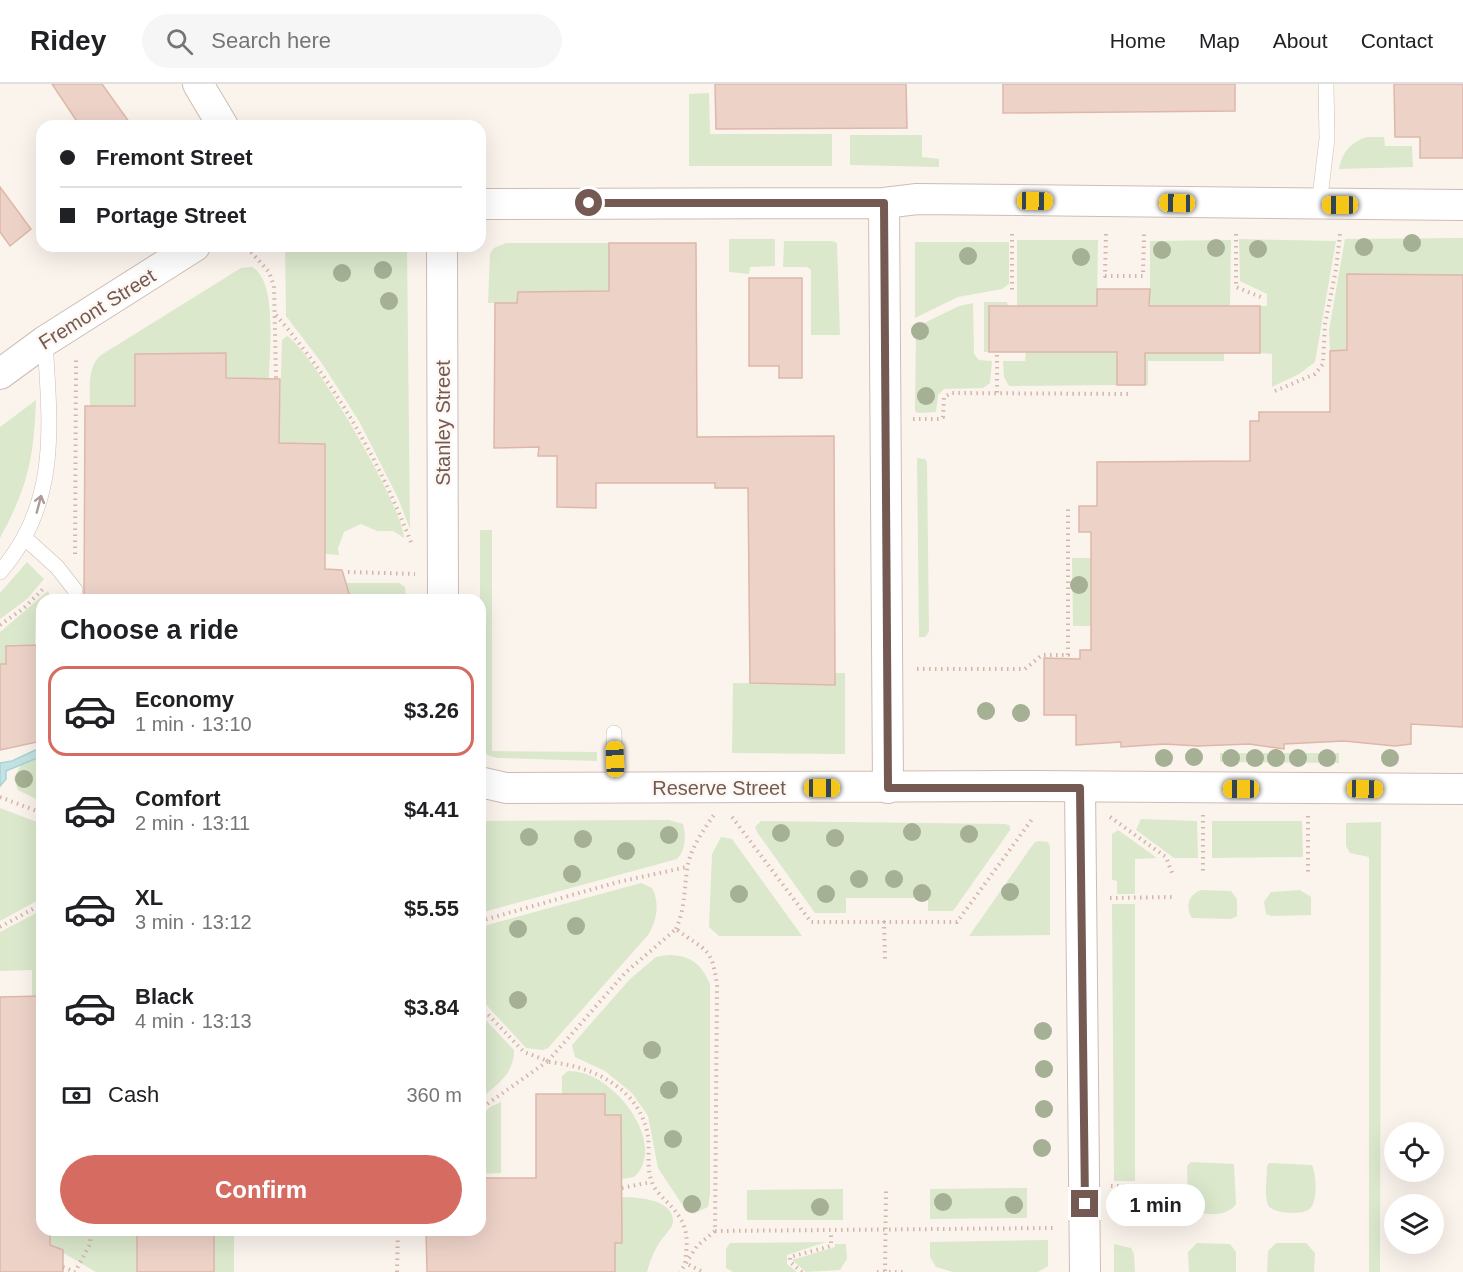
<!DOCTYPE html>
<meta charset="utf-8">
<style>
body{margin:0;font-family:Arial,sans-serif;background:#f6f6f6;color:#202124;height:100vh;display:flex;flex-direction:column;font-size:22px;white-space:nowrap}
*{box-sizing:border-box;margin:0}
p{font-size:20px;color:#757577}
.icon{flex:none;width:33px;height:33px;fill:none;stroke:currentColor;stroke-width:2;stroke-linecap:round;stroke-linejoin:round}
.map{position:relative;flex:1;overflow:hidden}
.sheet{position:absolute;left:36px;top:510px;width:450px;height:642px;display:flex;flex-direction:column;background:#fff;border-radius:18px;box-shadow:0 6px 24px #0002}
.sheet>*{flex:none}
.hud{position:absolute;left:36px;top:36px;width:450px;height:132px;border-radius:18px;box-shadow:0 6px 24px #0002;display:grid;align-content:center;height:132px;padding:0 24px;background:#fff}
.buttons{position:absolute;left:1384px;top:1038px;display:grid;gap:12px}
.buttons a{display:grid;place-items:center;width:60px;height:60px;border-radius:50%;background:#fff;box-shadow:0 6px 24px #0002;font-size:30px}
.end{position:absolute;width:27px;height:27px;margin:-14px;border:8px solid #745a52;background:#fff;box-shadow:0 0 0 3px #fff}
.from{border-radius:50%}
.bubble{position:absolute;height:42px;border-radius:21px;background:#fff;box-shadow:0 6px 24px #0002;font-size:20px;font-weight:700;line-height:42px;text-align:center}
.car{position:absolute;width:18px;height:36px;margin:-18px -9px;border-radius:8px;box-shadow:0 0 4px 2px #0007;background:linear-gradient(#f5c518 24%,#345 0 40%,#f5c518 0 76%,#345 0 86%,#f5c518 0)}
.hud b{display:flex;align-items:center;gap:21px;height:57px;font-size:22px}
.hud b+b{border-top:2px solid #e0e0e0}
.hud i{width:15px;height:15px;background:#202124}
ul{padding:0;list-style:none}
li{display:flex;align-items:center;gap:18px;height:90px;margin:0 12px 9px;padding:0 12px;border:3px solid transparent;border-radius:18px}
li div{flex:1}
li b{display:block;font-size:22px}
li em{font-style:normal;font-weight:700}
li.active{border-color:#d66c61}
li>.icon{width:54px;height:54px;stroke-width:1.5}
h2{padding:0 24px;font-size:27px;line-height:72px}
.pay{display:flex;align-items:center;gap:15px;height:66px;padding:0 24px;font-size:22px}
.pay p{margin-inline-start:auto}
.button{display:flex;gap:12px;margin-top:auto;padding:12px 24px}
.button a{flex:1;height:69px;border-radius:36px;background:#d66c61;color:#fff;font-size:24px;font-weight:700;line-height:69px;text-align:center}
header{display:flex;align-items:center;gap:36px;box-sizing:border-box;height:84px;padding:0 30px;background:#fff;border-bottom:2px solid #e0e0e0}
header strong{font-size:28px}
nav{display:flex;gap:33px;margin-inline-start:auto;font-size:21px}
.search{width:420px;height:54px;background:#f6f6f6;display:flex;align-items:center;gap:15px;box-sizing:border-box;padding:0 21px;border-radius:33px;color:#757577;font-size:22px}
.map>svg:first-child{display:block}
.green{fill:#dbe8cc}
.water{fill:#c3e3e3;stroke:#abd3d4;stroke-width:1.5}
.building{fill:#edd2c8;stroke:#deb7aa;stroke-width:1.5}
.lines{fill:none;stroke-linecap:round;stroke-linejoin:round}
.lane-casing{stroke:#cdbcb4;stroke-width:16}
.street-casing{stroke:#cdbcb4;stroke-width:32}
.path{stroke:#d3b5aa;stroke-width:4;stroke-dasharray:1.5 4.5;stroke-linecap:butt}
.lane{stroke:#fff;stroke-width:15}
.street{stroke:#fff;stroke-width:30}
.tree{fill:#a5b094}
.oneway{stroke:#ac9c97}
.route{stroke:#745a52;stroke-width:8}
.labels{text-anchor:middle;dominant-baseline:central;stroke-width:5;stroke-linejoin:round;paint-order:stroke}
.street-label{font-size:20px;fill:#745a52;stroke:#fef8f4}
</style>
<header>
<strong>Ridey</strong>
<div class="search"><svg class="icon" aria-label="search" viewBox="0 0 24 24"><circle cx="10" cy="10" r="6"/><path d="M15 15l6 6"/></svg>Search here</div>
<nav><a>Home</a><a>Map</a><a>About</a><a>Contact</a></nav>
</header>
<div class="map">
<svg width="1463" height="1188" viewBox="0 0 1463 1188">
<rect width="100%" height="100%" fill="#fbf4ed"/>
<!-- green -->
<path class="green" d="M709,9L710,50H832V82H689V10Z
M850,51H922V73L939,75V83L850,81Z
M1367,53H1384L1385,62H1412L1413,83L1339,85C1342,68 1351,58 1367,53Z
M1463,154V191L1347,266L1330,267L1329,246L1345,155Z
M729,155H775V182L750,183L749,190L729,188Z
M1239,155L1336,157L1315,278L1299,290L1272,303V270L1260,269V222H1267V210L1240,197Z
M1017,156H1098L1097,222H1017Z
M1231,156L1230,222H1150V157Z
M784,157H832L837,159L840,251H811V186L807,183H783Z
M915,158H1009V200L1002,205L958,213L915,234Z
M506,159H609V285L574,208H518L517,219H488L490,170L494,164Z
M285,162L407,163L410,445L398,414L359,337L321,278L286,232Z
M252,183C278,196 269,269 269,295L135,322H90C90,304 87,283 101,271L241,184Z
M984,218H1007L1008,222H989V268H984Z
M973,219L974,270L979,276L992,277L990,299L983,304L944,305L938,311L936,328L918,329L915,327L916,243L959,222Z
M287,252C312,266 404,425 404,454L393,447H377L361,440L344,448L338,464L339,471L325,470V360L279,359L282,256Z
M1026,268H1117V301L1009,302L1004,293L1003,277H1025Z
M1145,269H1224V277H1148V301H1145Z
M36,316C34,373 28,403 0,454V343Z
M917,374L925,375L927,378L929,548L925,553H919Z
M480,446H492V667L597,668V677L499,674C489,673 482,670 480,659Z
M1072,474H1091V542H1073Z
M27,478L44,495L27,515L0,535V509Z
M346,499H399L405,503L406,516H351Z
M48,507L52,516H42V525H36L35,561L6,562V580H0V548Z
M834,589H845V670L732,669L733,599L834,601Z
M1220,669H1339V679L1220,678Z
M42,672V718L18,706L14,694L21,681Z
M0,724L42,740V814L0,837Z
M1141,735L1197,737L1198,774H1174L1136,746Z
M669,736L683,740C686,752 686,765 677,775L480,829V737Z
M761,737L1006,740L1010,742V746L953,827H928V814H846V829H815L757,748L755,743Z
M1212,737H1302L1303,773L1212,774Z
M1381,738L1380,1188H1369V773L1350,769L1346,762V739Z
M1118,746L1157,774L1135,775V810H1117V797L1112,796V750Z
M721,753L732,755L802,852H719L709,843L712,770Z
M1038,757L1048,758L1050,762V851L969,852L1034,759Z
M641,799L652,804C660,819 657,837 648,851L548,964L543,966L526,964L480,914V843Z
M1201,806L1231,807L1237,815V832L1231,835L1192,834C1185,823 1188,811 1201,806Z
M1300,806L1311,813V831L1271,832L1266,830L1264,818L1271,808Z
M1112,820H1135V1097H1114Z
M42,826V912L32,913V886L0,887V848Z
M667,871C690,871 701,879 710,900V1110L708,1123L693,1130L685,1125L658,1084L648,1032L632,1009L605,987L575,973L572,961L630,895L656,873Z
M480,930L514,966C514,991 497,1000 480,1015Z
M568,987C612,985 670,1060 634,1093L622,1095L621,1031H605L604,1010H562V992Z
M501,1018V1089L480,1090V1033L490,1023Z
M37,1078H42V1132L37,1130Z
M1191,1078L1234,1080L1236,1120C1228,1133 1201,1133 1191,1123L1188,1115L1187,1082Z
M1269,1079L1312,1081C1316,1090 1319,1120 1308,1126C1300,1131 1272,1130 1268,1121C1264,1111 1267,1093 1267,1082Z
M1027,1104V1134L930,1135V1105Z
M843,1105V1136H747V1106Z
M622,1113C637,1113 674,1115 673,1138C673,1142 669,1146 666,1150C656,1161 651,1174 647,1188H615V1159H622Z
M50,1146H137V1188H96L50,1161Z
M214,1146H234V1188H214Z
M1048,1156V1182L1038,1188H953L936,1183L930,1173V1158Z
M826,1158L787,1171V1180L797,1188H733L726,1184V1165L730,1159Z
M1197,1159L1230,1160L1236,1168V1188H1189L1188,1168Z
M1276,1159H1306L1315,1169L1314,1188H1267L1268,1167Z
M835,1160H846L847,1175L840,1186L806,1188L792,1176L835,1163Z
M1114,1160L1131,1164L1134,1170L1135,1188H1114Z"/>
<!-- water -->
<path class="water" d="M42,663V672L6,687V695L0,702V679L12,677Z"/>
<!-- building -->
<path class="building" d="M52,0H102L132,42H80Z
M715,0H906L907,44L716,45Z
M1003,0H1235V27L1003,29Z
M1394,0H1463V74H1420V53H1395Z
M0,103L31,145L10,162L0,148Z
M609,159H696L697,353L834,352L835,601L750,599L748,404H715V399H596V424L557,423V372H538L539,363L494,364L495,219H517L518,208L609,207Z
M1347,190L1463,191V643L1411,640V660L1395,662L1344,657L1284,660V665L1249,660L1198,662L1164,660L1121,663V658L1076,661V631H1044V574L1080,575V566H1091V448H1079V422H1097V378L1250,377V337H1259V328H1330V267L1347,266Z
M749,194H802V294H779V282H749Z
M1097,205H1150L1149,222H1260V269H1145V301H1117V268H989V222H1097Z
M226,269V294L280,295L279,359L325,360V485L342,486L351,516H84L85,322H135V270Z
M42,561V657L0,666V580H6V562Z
M42,912V1078H37V1130L42,1132V1146H50V1161L63,1166V1188H0V913Z
M536,1010H605V1031H621L622,1159H615V1188H427L426,1146H480V1094H536Z
M137,1146H214V1188H137Z"/>
<g class="lines">
<!-- lane casing -->
<g class="lane-casing">
<path id="lane" d="M1319,121L1327,55L1326,0
M26,455L57,483L75,506
M0,488C60,419 50,342 45,257
M614,649L615,704"/>
</g>
<!-- street casing -->
<g class="street-casing">
<path id="street" d="M198,0L223,42
M884,119L888,704
M480,120L884,119L917,115L1463,121
M442,162L443,516
M0,290L45,257L195,162
M480,698L506,704L1033,702L1463,705
M1080,704L1085,1188"/>
</g>
<!-- path -->
<path class="path" d="M1012,150V207
M1106,150L1105,192H1143L1144,150
M1236,150V203L1261,213
M251,168L269,188L274,202L276,294
M276,231C336,301 379,375 412,461
M997,271V310
M1275,307L1315,290L1323,280L1325,240L1336,185L1340,150
M913,335H940L943,333L944,313L952,309L1128,310
M75,470L76,275
M348,488L415,490
M0,541L24,524L45,503
M917,585H1025L1042,571H1068V423
M0,713L42,729
M1203,731V789
M1308,732V789
M732,733L811,838H957L1033,734
M1110,733L1166,773L1172,789
M1110,814L1172,813
M480,837L618,798L687,783
M884,837L885,875
M0,843L42,820
M676,845C685,825 684,807 687,786C689,767 703,746 714,731
M480,922L524,968L548,977L480,1025
M548,977L625,889L676,845C706,868 712,862 717,902L715,1147L697,1162L680,1188
M549,978C592,982 640,1004 648,1052C650,1066 646,1085 652,1098C654,1105 661,1112 666,1117C687,1138 689,1149 685,1179L703,1188
M1111,1102L1173,1103
M622,1104L651,1098
M715,1147L1056,1144
M63,1183L75,1188L90,1160L91,1146
M885,1187L886,1105
M397,1188L398,1146
M802,1188L790,1178V1173L831,1162V1148
M877,1188H907"/>
<!-- lane -->
<use href="#lane" class="lane"/>
<!-- street -->
<use href="#street" class="street"/>
</g>
<!-- trees -->
<g class="tree">
<circle cx="1412" cy="159" r="9"/>
<circle cx="1364" cy="163" r="9"/>
<circle cx="1216" cy="164" r="9"/>
<circle cx="1258" cy="165" r="9"/>
<circle cx="1162" cy="166" r="9"/>
<circle cx="968" cy="172" r="9"/>
<circle cx="1081" cy="173" r="9"/>
<circle cx="383" cy="186" r="9"/>
<circle cx="342" cy="189" r="9"/>
<circle cx="389" cy="217" r="9"/>
<circle cx="920" cy="247" r="9"/>
<circle cx="926" cy="312" r="9"/>
<circle cx="1079" cy="501" r="9"/>
<circle cx="986" cy="627" r="9"/>
<circle cx="1021" cy="629" r="9"/>
<circle cx="1194" cy="673" r="9"/>
<circle cx="1164" cy="674" r="9"/>
<circle cx="1231" cy="674" r="9"/>
<circle cx="1255" cy="674" r="9"/>
<circle cx="1276" cy="674" r="9"/>
<circle cx="1298" cy="674" r="9"/>
<circle cx="1327" cy="674" r="9"/>
<circle cx="1390" cy="674" r="9"/>
<circle cx="24" cy="695" r="9"/>
<circle cx="912" cy="748" r="9"/>
<circle cx="781" cy="749" r="9"/>
<circle cx="969" cy="750" r="9"/>
<circle cx="669" cy="751" r="9"/>
<circle cx="529" cy="753" r="9"/>
<circle cx="835" cy="754" r="9"/>
<circle cx="583" cy="755" r="9"/>
<circle cx="626" cy="767" r="9"/>
<circle cx="572" cy="790" r="9"/>
<circle cx="859" cy="795" r="9"/>
<circle cx="894" cy="795" r="9"/>
<circle cx="1010" cy="808" r="9"/>
<circle cx="922" cy="809" r="9"/>
<circle cx="739" cy="810" r="9"/>
<circle cx="826" cy="810" r="9"/>
<circle cx="576" cy="842" r="9"/>
<circle cx="518" cy="845" r="9"/>
<circle cx="518" cy="916" r="9"/>
<circle cx="1043" cy="947" r="9"/>
<circle cx="652" cy="966" r="9"/>
<circle cx="1044" cy="985" r="9"/>
<circle cx="669" cy="1006" r="9"/>
<circle cx="1044" cy="1025" r="9"/>
<circle cx="673" cy="1055" r="9"/>
<circle cx="1042" cy="1064" r="9"/>
<circle cx="943" cy="1118" r="9"/>
<circle cx="692" cy="1120" r="9"/>
<circle cx="1014" cy="1121" r="9"/>
<circle cx="820" cy="1123" r="9"/>
</g>
<!-- one-way arrows -->
<defs><path id="oneway-shaft" d="M-6 0H5M1.5-3L5.5 0L1.5 3" fill="none" stroke-width="1.6" stroke-linecap="round" stroke-linejoin="round" transform="scale(1.5)"/></defs>
<use class="oneway" href="#oneway-shaft" transform="translate(39 420) rotate(-75)"/>
<g class="lines">
<!-- route -->
<path class="route" d="M589,119H884L888,704H1080L1085,1120"/>
</g>
<g class="labels">
<!-- street labels -->
<g class="street-label">
<text transform="translate(97 225) rotate(-32)">Fremont Street</text>
<text transform="translate(443 339) rotate(-90)">Stanley Street</text>
<text x="719" y="704">Reserve Street</text>
</g>
</g>
</svg>
<div class="buttons">
<a><svg class="icon" aria-label="locate" viewBox="0 0 24 24"><circle cx="12" cy="12" r="6"/><path d="M12 2v4M12 18v4M2 12h4M18 12h4"/></svg></a>
<a><svg class="icon" aria-label="layers" viewBox="0 0 24 24"><path d="M12 4l9 5-9 5-9-5zM3 14l9 5 9-5"/></svg></a>
</div>
<i class="end from" style="left:589px;top:119px"></i>
<i class="end" style="left:1085px;top:1120px"></i>
<div class="bubble" style="left:1106px;top:1100px;width:99px">1 min</div>
<i class="car" style="left:1035px;top:117px;rotate:91deg"></i>
<i class="car" style="left:1177px;top:119px;rotate:271deg"></i>
<i class="car" style="left:1340px;top:121px;rotate:270deg"></i>
<i class="car" style="left:615px;top:675px;rotate:358deg"></i>
<i class="car" style="left:822px;top:704px;rotate:90deg"></i>
<i class="car" style="left:1241px;top:705px;rotate:270deg"></i>
<i class="car" style="left:1365px;top:705px;rotate:91deg"></i>
<div class="hud">
<b><i class="from"></i>Fremont Street</b>
<b><i></i>Portage Street</b>
</div>
<section class="sheet">
<h2>Choose a ride</h2>
<ul>
<li class="active"><svg class="icon" aria-label="car" viewBox="0 0 24 24"><path d="M5 17H2v-5l4-1 3-4h7l3 4 3 1v5h-3M9 17h6M6 11h13"/><circle cx="7" cy="17" r="2"/><circle cx="17" cy="17" r="2"/></svg><div><b>Economy</b><p>1 min · 13:10</p></div><em>$3.26</em></li>
<li><svg class="icon" aria-label="car" viewBox="0 0 24 24"><path d="M5 17H2v-5l4-1 3-4h7l3 4 3 1v5h-3M9 17h6M6 11h13"/><circle cx="7" cy="17" r="2"/><circle cx="17" cy="17" r="2"/></svg><div><b>Comfort</b><p>2 min · 13:11</p></div><em>$4.41</em></li>
<li><svg class="icon" aria-label="car" viewBox="0 0 24 24"><path d="M5 17H2v-5l4-1 3-4h7l3 4 3 1v5h-3M9 17h6M6 11h13"/><circle cx="7" cy="17" r="2"/><circle cx="17" cy="17" r="2"/></svg><div><b>XL</b><p>3 min · 13:12</p></div><em>$5.55</em></li>
<li><svg class="icon" aria-label="car" viewBox="0 0 24 24"><path d="M5 17H2v-5l4-1 3-4h7l3 4 3 1v5h-3M9 17h6M6 11h13"/><circle cx="7" cy="17" r="2"/><circle cx="17" cy="17" r="2"/></svg><div><b>Black</b><p>4 min · 13:13</p></div><em>$3.84</em></li>
</ul>
<div class="pay"><svg class="icon" aria-label="cash" viewBox="0 0 24 24"><path d="M3 7h18v10H3z"/><circle cx="12" cy="12" r="2"/></svg>Cash<p>360 m</p></div>
<div class="button"><a>Confirm</a></div>
</section>
</div>
